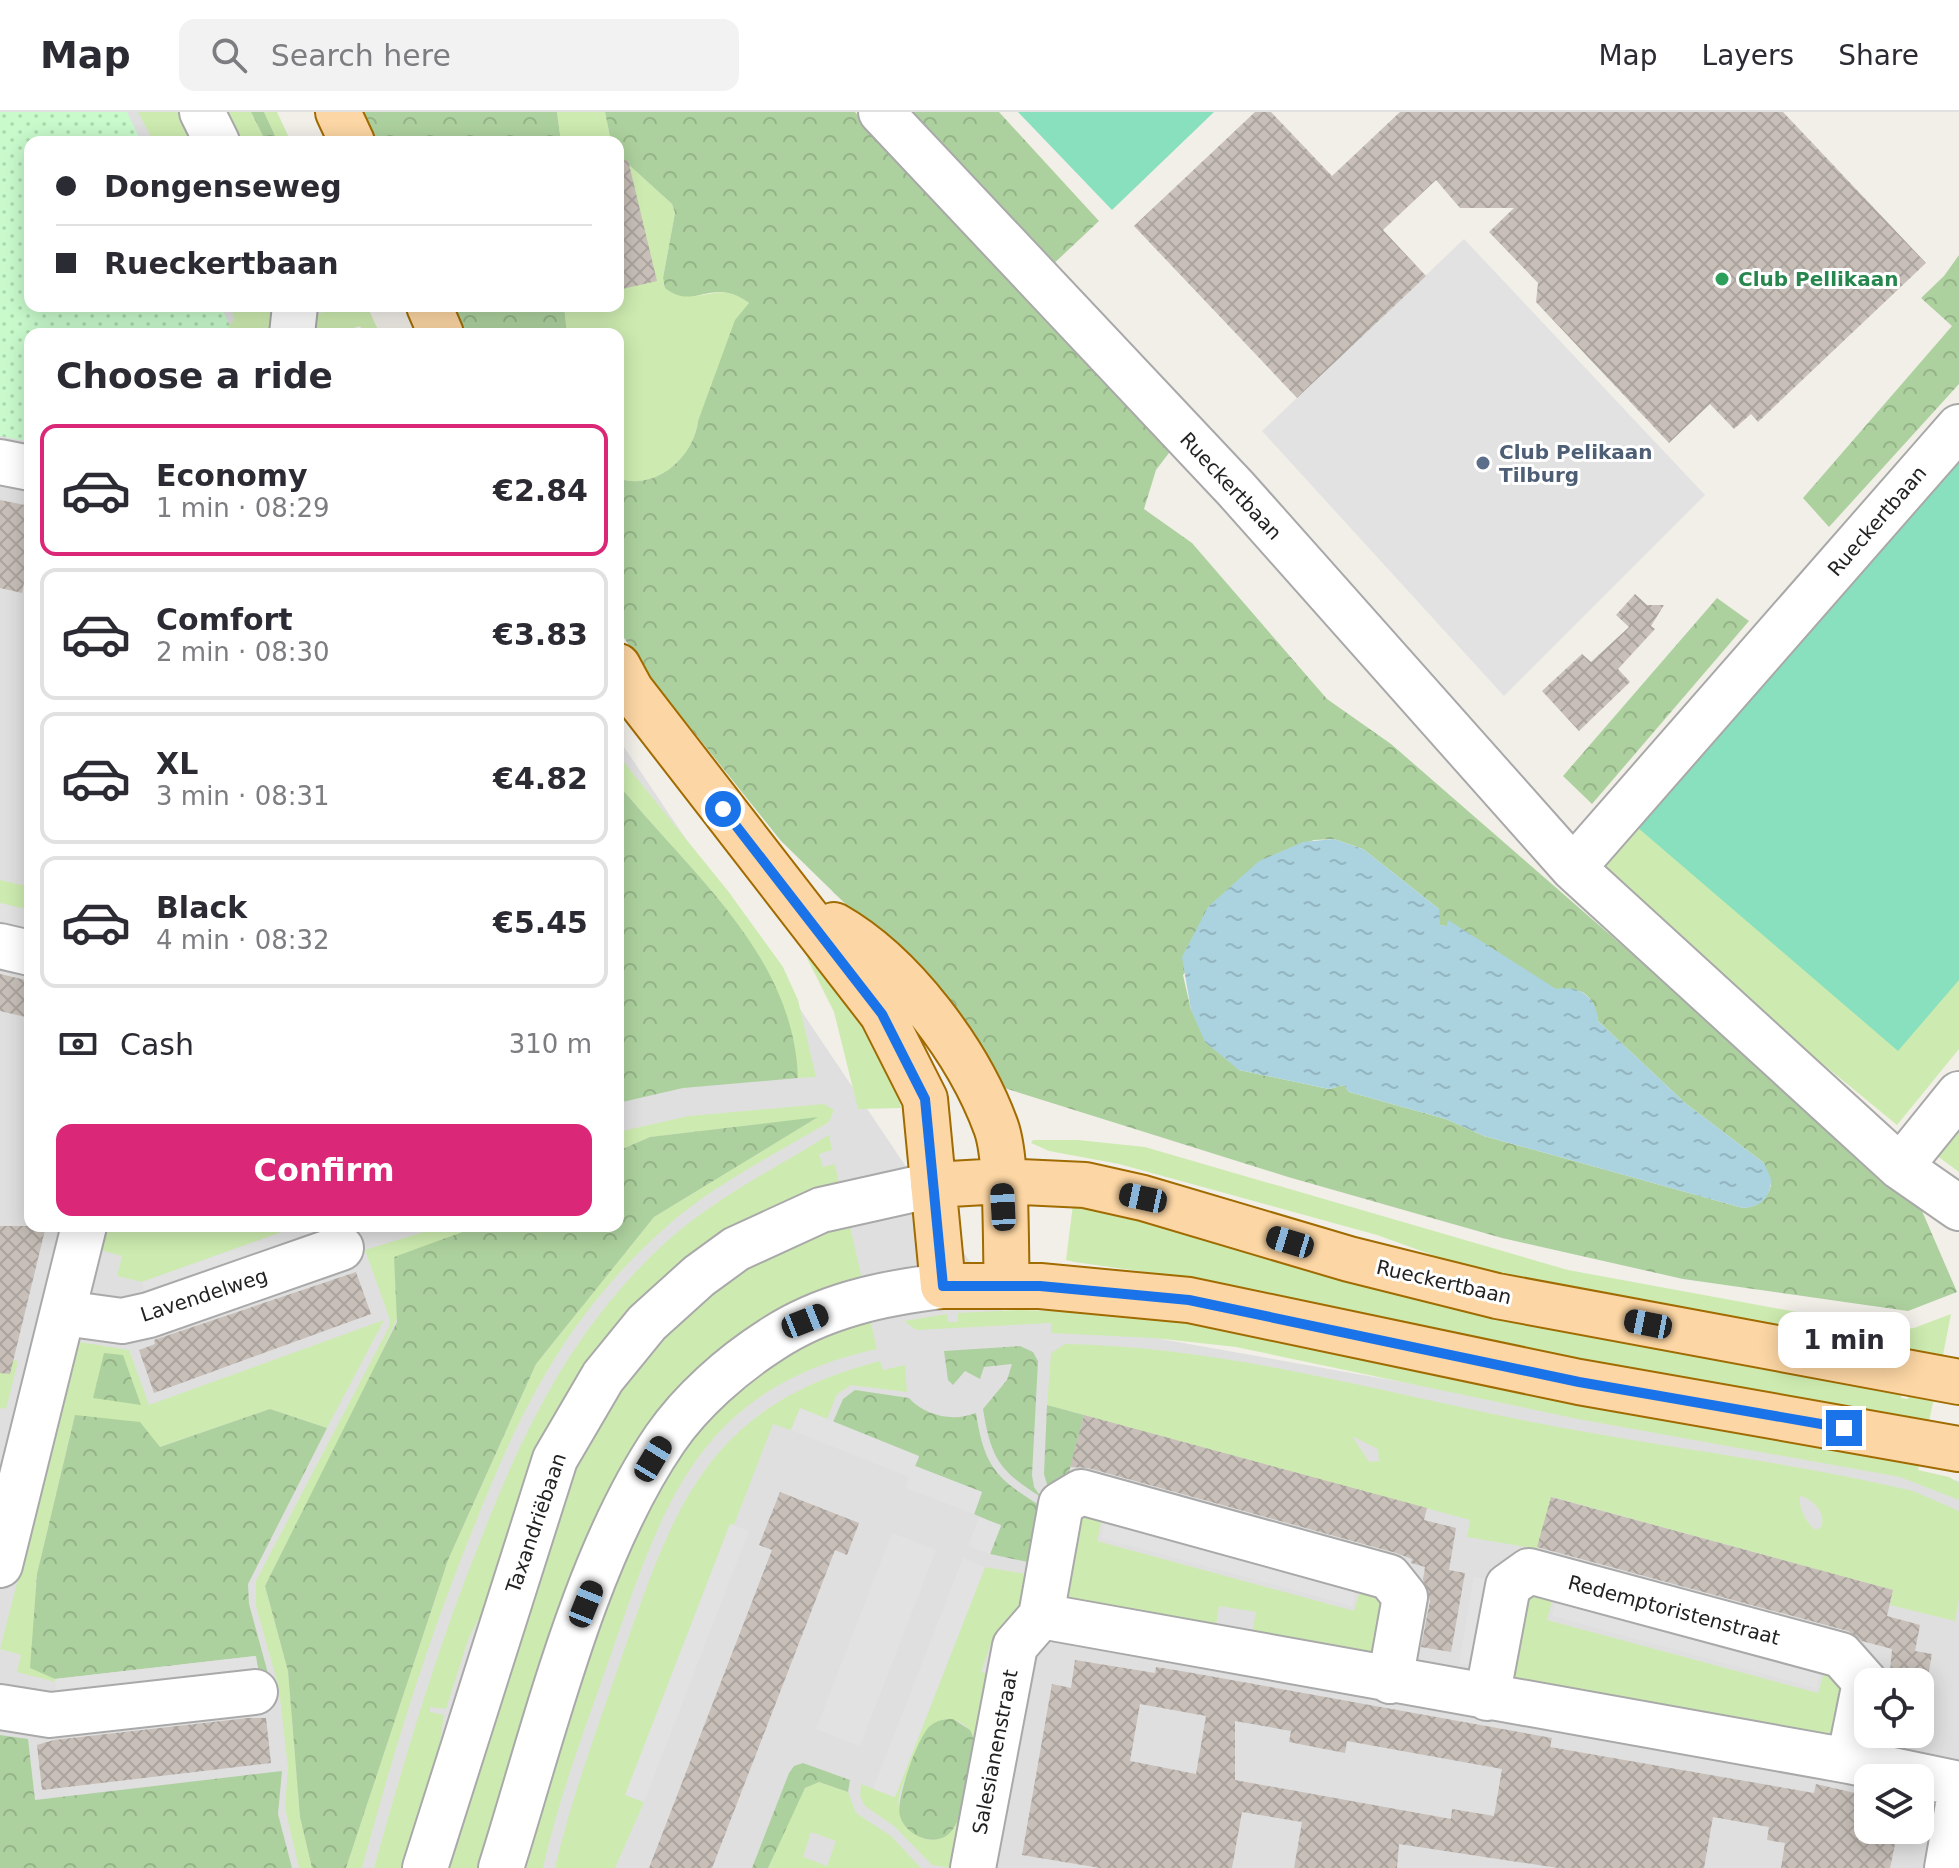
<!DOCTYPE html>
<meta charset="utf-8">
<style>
body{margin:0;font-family:"DejaVu Sans",sans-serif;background:#f2f2f3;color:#2b2b33;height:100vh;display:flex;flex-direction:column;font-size:30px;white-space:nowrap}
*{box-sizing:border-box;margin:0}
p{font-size:26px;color:#7c7c81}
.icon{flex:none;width:44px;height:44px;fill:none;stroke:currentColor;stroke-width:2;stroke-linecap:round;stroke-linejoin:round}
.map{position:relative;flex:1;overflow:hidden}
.panel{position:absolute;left:24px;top:216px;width:600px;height:904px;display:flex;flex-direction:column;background:#fff;border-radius:16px;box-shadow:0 4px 20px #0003}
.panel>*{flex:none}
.hud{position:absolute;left:24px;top:24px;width:600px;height:176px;border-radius:16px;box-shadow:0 4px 20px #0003;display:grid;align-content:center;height:176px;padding:0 32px;background:#fff}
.fabs{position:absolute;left:1854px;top:1556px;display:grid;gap:16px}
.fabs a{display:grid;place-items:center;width:80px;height:80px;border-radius:16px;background:#fff;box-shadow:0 4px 20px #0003;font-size:40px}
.end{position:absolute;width:36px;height:36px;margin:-18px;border:10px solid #1a73e8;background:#fff;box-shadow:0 0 0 4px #fff}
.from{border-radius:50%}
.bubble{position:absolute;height:56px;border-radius:16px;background:#fff;box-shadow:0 4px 20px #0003;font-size:26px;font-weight:700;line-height:56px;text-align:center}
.car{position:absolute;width:24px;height:48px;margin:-24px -12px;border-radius:10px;box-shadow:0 0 6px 2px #0007;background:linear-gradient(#222 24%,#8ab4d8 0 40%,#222 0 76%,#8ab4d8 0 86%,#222 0)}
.hud b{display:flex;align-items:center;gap:28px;height:76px;font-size:30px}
.hud b+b{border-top:2px solid #e1e1e2}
.hud i{width:20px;height:20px;background:#2b2b33}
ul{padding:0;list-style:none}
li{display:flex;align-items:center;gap:24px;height:132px;margin:0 16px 12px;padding:0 16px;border:4px solid #e1e1e2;border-radius:16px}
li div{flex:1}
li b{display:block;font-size:30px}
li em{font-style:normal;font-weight:700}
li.active{border-color:#db2777}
li>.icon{width:72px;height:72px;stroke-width:1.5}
h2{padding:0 32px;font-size:36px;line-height:96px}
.pay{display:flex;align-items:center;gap:20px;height:88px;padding:0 32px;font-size:30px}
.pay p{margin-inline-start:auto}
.button{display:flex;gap:16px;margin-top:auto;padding:16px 32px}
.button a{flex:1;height:92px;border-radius:16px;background:#db2777;color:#fff;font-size:32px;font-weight:700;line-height:92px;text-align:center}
header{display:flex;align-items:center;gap:48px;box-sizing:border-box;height:112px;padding:0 40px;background:#fff;border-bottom:2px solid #e1e1e2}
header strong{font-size:38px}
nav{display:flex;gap:44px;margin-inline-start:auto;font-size:28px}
.search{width:560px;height:72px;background:#f2f2f3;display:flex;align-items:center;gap:20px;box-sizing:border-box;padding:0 28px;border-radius:16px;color:#7c7c81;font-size:30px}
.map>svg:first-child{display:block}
.residential{fill:#e0dfdf;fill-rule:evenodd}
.grass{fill:#cdebb0;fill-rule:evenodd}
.forest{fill:url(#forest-crowns);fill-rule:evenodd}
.park{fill:url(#park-dots)}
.pitch{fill:#88e0be}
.parking{fill:#e2e2e2}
.water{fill:url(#water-ripples)}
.building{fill:url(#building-cross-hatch);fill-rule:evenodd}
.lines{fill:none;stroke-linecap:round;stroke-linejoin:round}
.minor-casing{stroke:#a9a9a9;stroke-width:48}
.major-casing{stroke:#a06b00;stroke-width:48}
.minor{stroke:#fff;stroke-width:44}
.major{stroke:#fcd6a4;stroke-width:44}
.route{stroke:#1a73e8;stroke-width:10}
.leisure-dot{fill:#2e9e5b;stroke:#fff;stroke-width:3}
.service-dot{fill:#5c6f8a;stroke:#fff;stroke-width:3}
.labels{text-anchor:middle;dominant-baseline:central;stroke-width:6;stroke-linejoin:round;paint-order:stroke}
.leisure-label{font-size:20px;font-weight:bold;fill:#27864d;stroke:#fff;text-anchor:start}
.service-label{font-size:20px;font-weight:bold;fill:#4e5e75;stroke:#fff;text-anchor:start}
.street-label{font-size:20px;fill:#222;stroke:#fff}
</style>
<header>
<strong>Map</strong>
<div class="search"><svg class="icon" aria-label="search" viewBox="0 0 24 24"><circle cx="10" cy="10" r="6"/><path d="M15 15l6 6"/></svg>Search here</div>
<nav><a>Map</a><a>Layers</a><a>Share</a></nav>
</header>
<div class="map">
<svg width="1959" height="1756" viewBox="0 0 1959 1756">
<defs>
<pattern id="forest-crowns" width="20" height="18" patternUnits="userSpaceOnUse" patternTransform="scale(2)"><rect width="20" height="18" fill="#add19e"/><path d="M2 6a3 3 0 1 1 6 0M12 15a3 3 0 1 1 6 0" fill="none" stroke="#95b388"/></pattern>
<pattern id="park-dots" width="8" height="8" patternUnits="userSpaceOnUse" patternTransform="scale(2)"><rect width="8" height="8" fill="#c8facc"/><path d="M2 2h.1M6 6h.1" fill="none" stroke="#acd6af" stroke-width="1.8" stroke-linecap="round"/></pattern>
<pattern id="water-ripples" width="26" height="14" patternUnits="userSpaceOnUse" patternTransform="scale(2)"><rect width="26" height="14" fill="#aad3df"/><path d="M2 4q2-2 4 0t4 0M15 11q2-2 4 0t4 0" fill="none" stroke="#92b5bf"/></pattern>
<pattern id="building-cross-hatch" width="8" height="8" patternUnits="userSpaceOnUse" patternTransform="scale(2)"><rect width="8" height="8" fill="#c7bfb8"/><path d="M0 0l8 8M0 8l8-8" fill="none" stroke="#aba49e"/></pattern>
</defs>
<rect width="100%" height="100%" fill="#f2efe9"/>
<!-- residential -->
<path class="residential" d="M0,0H197L218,30H30V194H328L347,222H30V1114H618V626L1003,1199L1959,1369V1756H0ZM1868,1570H1920V1622H1868ZM1868,1666H1920V1718H1868Z"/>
<!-- grass -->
<path class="grass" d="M138,0H189L204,30H154Z
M213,0H251L266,30H229Z
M264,0H277L291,30H278Z
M557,0H605L611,30H561Z
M618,43L672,92L675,101L663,166L665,176C674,179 687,186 696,184C720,181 728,175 749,191L698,309C694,345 655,380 618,366V222H567L564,194H618Z
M231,194H282L280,222H222L234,208Z
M336,194H367L380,222H364L360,214L344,219L347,222H300L308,207Z
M1959,308V937L1897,1013L1746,889L1580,738Z
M618,643L728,779L783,855L798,888L816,965L798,966C791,842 691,762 618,672Z
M0,768L30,775L27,798L0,791Z
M813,842C842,884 893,946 901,996L858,997L834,900L807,846Z
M1959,984V1060L1921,1032Z
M824,992L834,998L829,1010C774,1043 714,1072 666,1115C567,1203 521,1296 473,1417C428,1527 393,1641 362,1756H346L448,1448L536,1252L654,1105L816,1006L650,1025L618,1039V1020L689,1004Z
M829,1023L832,1038L819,1042L823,1055L835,1052L839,1072L714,1129L499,1469L469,1525L446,1597L430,1595V1600L444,1603L434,1669L409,1756H374C404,1649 435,1543 476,1440C522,1320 571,1217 667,1129C715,1086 774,1057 829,1023Z
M1078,1028L1145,1035L1568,1158L1895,1218L1914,1216L1951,1202L1942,1248L1533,1173L1452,1150L1377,1123L1119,1052L1049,1039L1031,1031L1033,1028Z
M1073,1092L1903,1275L1901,1286L1908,1287L1910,1276L1935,1281L1928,1314L1536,1242L1211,1169L1074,1150L1066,1148Z
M849,1109L862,1168L699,1262L487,1756H433L539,1432L601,1298L679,1206L765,1145Z
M106,1114H299L142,1170L117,1164L122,1144L100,1138Z
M443,1114H479L466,1122L397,1206L356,1298L265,1474L288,1559L300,1705L312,1756H299L285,1696L288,1656L279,1577L256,1494V1469L389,1215L390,1208L365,1138Z
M1020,1198L1150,1202L1921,1345L1918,1358L1949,1365L1959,1371V1388L1900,1365L1578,1307L1236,1235L1154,1226L1051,1221V1211L916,1218L904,1209L947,1202L948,1210H958V1201Z
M869,1203L877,1237C696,1277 663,1393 609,1548C585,1616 559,1685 543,1756H509L605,1466L693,1317L778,1244Z
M384,1208L327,1316L270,1297L159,1335L75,1303L37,1462L31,1555L55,1567L56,1570L17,1560L21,1543L0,1537L79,1230L129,1238L149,1293Z
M1065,1232C1227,1235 1379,1280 1537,1311C1662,1335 1789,1350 1913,1379L1959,1399V1486L1955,1509L1890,1493L1893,1478L1552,1385L1537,1437L1467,1425L1470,1408L1047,1293L1051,1241ZM1352,1324L1378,1337L1379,1349L1369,1350ZM1800,1384C1813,1387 1827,1402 1821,1415L1816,1418C1806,1412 1798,1395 1800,1384Z
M0,1244L18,1249L6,1297L0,1296Z
M880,1249L883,1258L905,1253L907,1280L851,1273L837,1282L827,1307L800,1297L791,1318L773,1312L734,1413L730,1412L626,1683L644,1690L615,1756H555C571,1687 596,1620 619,1553C673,1398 704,1294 880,1249Z
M1094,1401L1103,1402L1097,1429L1354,1499L1362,1472C1399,1484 1386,1516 1378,1546L1366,1551L1063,1497C1056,1487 1068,1420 1077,1409C1082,1403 1087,1402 1094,1401ZM1219,1494L1256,1500L1251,1526L1215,1519Z
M985,1455L1026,1462L1017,1504L991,1531L981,1560L994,1563L951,1756L932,1753L894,1714L865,1694L860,1684L861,1672L895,1685ZM946,1607C996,1607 965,1689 954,1716C931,1746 890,1713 900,1680C908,1655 931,1629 946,1607Z
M1554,1481L1547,1508L1818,1581L1826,1554L1844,1561L1842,1628L1512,1577L1503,1564L1524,1482Z
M819,1670L848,1680L856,1701L891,1724L921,1756H768L798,1684L809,1673ZM811,1720L836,1729L827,1754L803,1745Z"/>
<!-- forest -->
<path class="forest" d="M251,0H264L278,30H266Z
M350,0H557L561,30H364Z
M605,0H855L1175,333L1156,358L1144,397L1192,431L1327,587L1391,632L1919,1092L1957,1180L1908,1199L1683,1167L1502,1126L1288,1065L998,974L911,856L781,729L654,570L618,517V366C655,380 694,345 698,309L735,208L749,191C712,163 694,200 665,176L663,166L675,101L672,92L618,43V30H611ZM1334,727L1363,737L1439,797V813C1486,819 1515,866 1555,877C1564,879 1575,875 1585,882C1594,889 1596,898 1598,909L1685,991L1764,1051L1771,1073C1768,1087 1758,1095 1743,1096L1484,1024L1446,1007L1349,980L1344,973L1329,977L1239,958L1191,898L1183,863L1285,739L1314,728Z
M902,0H999L1099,109L1048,157Z
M1959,143V272L1829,415L1803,386L1952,214L1921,186L1944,164Z
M439,194H564L567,222H452Z
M1717,486L1749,509L1592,692L1563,664Z
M618,672C690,761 794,843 798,966L683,976L618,991Z
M818,1005L654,1105L536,1252L448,1448L346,1756H312L300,1705L288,1559L265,1474L397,1210L394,1145L479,1114H618V1039L650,1025Z
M1020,1234L1033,1240L1038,1249L1032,1363L1034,1375L1041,1385C999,1359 991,1346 983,1297L1007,1268L1012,1252L984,1255L980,1267L965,1259L953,1273L948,1268L944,1239Z
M104,1241L123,1243L141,1293L93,1286Z
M855,1278L909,1286C925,1304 954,1310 976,1301C984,1353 995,1366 1039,1393L1028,1450L990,1442L1001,1414L974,1402L982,1380L915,1354L919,1345L833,1310L843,1287Z
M1047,1293L1084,1303L1066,1372L1048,1376L1044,1362Z
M270,1297L327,1316L248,1472L249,1492L272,1576L263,1588L256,1544L55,1567L30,1556L37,1462L75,1303L140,1310L160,1335Z
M953,1607L970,1618C981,1637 969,1662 964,1682C961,1693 960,1708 953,1717C939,1738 906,1725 900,1704C895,1689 918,1624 930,1614C937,1608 944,1607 953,1607Z
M0,1623L28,1627L35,1688L282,1659L278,1702L292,1756H0Z
M803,1651L850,1668L848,1680L819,1670L805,1676L768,1756H752L789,1661L794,1654Z"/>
<!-- park -->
<path class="park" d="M0,0H127L141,30H30V194H221L230,214L222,222H30V330L0,324Z"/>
<!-- pitch -->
<path class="pitch" d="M1018,0H1214L1112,98Z
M1959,340V868L1898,939L1637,715Z"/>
<!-- parking -->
<path class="parking" d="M1464,127L1705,383L1504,584L1262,319Z
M0,791L30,798V825L0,818Z
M299,1114H339L341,1122L149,1190L142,1170Z
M800,1296L919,1344L915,1354L982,1380L974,1402L906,1376L909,1365L791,1318Z
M1107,1403L1358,1471L1352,1494L1101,1426Z
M979,1405L1001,1413L990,1442L968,1434Z
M730,1412L749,1419L644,1690L625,1683Z
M892,1421L936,1438L860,1634L816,1617Z
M963,1446L985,1455L895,1685L873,1677Z
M1474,1465L1496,1468L1480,1555L1459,1551Z
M1558,1482L1822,1553L1816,1576L1552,1504Z
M255,1544L260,1565L57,1588L55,1567Z"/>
<!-- water -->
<path class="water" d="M1334,727L1363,737L1439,797L1440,813L1447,814L1448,808L1556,877C1579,872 1597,886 1598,909L1685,991L1764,1051L1771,1067C1771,1085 1761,1095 1743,1096L1484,1024L1446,1007L1349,980L1344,973L1329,977L1239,958L1205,930L1191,898L1182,845L1208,795L1259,749L1303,730Z"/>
<!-- building -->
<path class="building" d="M1255,0H1271L1332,64L1400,0H1783L1926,151L1758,310L1751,302L1734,317L1710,292L1669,331L1536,190L1538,171L1489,120L1514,96H1460L1436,68L1383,118L1426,164L1297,286L1134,114Z
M628,48L657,169L618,178V49Z
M0,388L30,394V439L22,481L0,476Z
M1635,482L1647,493H1664L1651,514L1655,517L1618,557L1630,570L1579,619L1542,579L1582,542L1591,550L1629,515L1616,503Z
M0,862L30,869V906L0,899Z
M0,1114H46L10,1262L0,1261Z
M356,1160L371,1202L154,1281L139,1238L155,1232L154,1228Z
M1084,1303L1427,1396L1424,1408L1456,1416L1449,1458L1465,1461L1451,1540L1421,1535L1430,1489L1423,1467L1425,1455L1411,1451L1412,1447L1396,1441L1088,1356L1070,1355Z
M780,1380L859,1411L847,1443L835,1438L712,1756H649L772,1438L759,1433Z
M1551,1385L1893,1478L1887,1504L1920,1513L1915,1539L1932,1542L1927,1570H1889L1892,1537L1862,1529L1848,1519L1537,1435Z
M1075,1548L1155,1561L1156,1555L1187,1560L1552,1626L1550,1635L1814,1681L1816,1672L1868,1684V1718H1898L1890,1756H1781L1785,1731L1767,1728L1769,1715L1713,1705L1704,1756H1558L1399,1732L1397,1756H1294L1302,1710L1242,1700L1232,1756H1100L1022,1743L1052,1572L1071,1576ZM1140,1592L1206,1604L1196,1662L1130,1649ZM1235,1609L1291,1619L1289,1630L1345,1641L1347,1629L1502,1657L1494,1704L1452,1697L1451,1707L1235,1668Z
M248,1606H266L271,1651L42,1678L37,1633L54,1628Z"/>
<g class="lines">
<!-- minor casing -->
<g class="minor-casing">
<path id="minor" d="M202,0L217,30
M881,0L1236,377L1573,756L1900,1055L1959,1096
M292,222L295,194
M0,350L30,356
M1573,756L1959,315
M0,834L30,841
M1900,1055L1959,982
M64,1201L122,1209L149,1203L341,1136
M0,1453L84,1114
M1041,1504L1849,1649L1959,1672
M1487,1586L1508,1474L1529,1459L1841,1543L1865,1570L1849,1649
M0,1595L50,1603L255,1580
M425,1756L555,1347L603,1265L647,1211L699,1164L736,1137L821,1098L933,1073
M501,1756C544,1620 585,1444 665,1327C691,1289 732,1253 771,1228C822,1194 883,1181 943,1174
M973,1756L1015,1534L1041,1504L1061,1392L1081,1380L1389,1465L1405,1485L1390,1569
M1947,1756L1959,1687"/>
</g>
<!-- major casing -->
<g class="major-casing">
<path id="major" d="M338,0L352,30
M429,194L441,222
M618,554L631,578L882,902L925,987L943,1174H1040L1189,1188L1579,1270L1959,1337
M834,813C903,852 969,941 996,1015C1008,1048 1005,1135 1007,1174
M933,1073L1002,1069L1085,1073L1143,1086L1349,1147L1497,1184L1959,1270"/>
</g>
<!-- minor -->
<use href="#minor" class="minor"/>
<!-- major -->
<use href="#major" class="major"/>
</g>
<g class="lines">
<!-- route -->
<path class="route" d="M723,697L882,902L925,987L943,1174H1040L1189,1188L1579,1270L1844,1316"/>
</g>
<!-- markers -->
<circle class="leisure-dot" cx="1722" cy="167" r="8"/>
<circle class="service-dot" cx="1483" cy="351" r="8"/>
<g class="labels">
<!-- leisure labels -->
<g class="leisure-label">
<text x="1738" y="167">Club Pellikaan</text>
</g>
<!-- service labels -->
<g class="service-label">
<text x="1499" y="340">Club Pelikaan<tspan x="1499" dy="23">Tilburg</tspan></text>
</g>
<!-- street labels -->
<g class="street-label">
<text transform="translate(1231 374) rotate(47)">Rueckertbaan</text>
<text transform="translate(1877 409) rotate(-49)">Rueckertbaan</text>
<text transform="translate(1444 1170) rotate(13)">Rueckertbaan</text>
<text transform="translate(204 1183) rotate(-18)">Lavendelweg</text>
<text transform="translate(536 1411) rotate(-71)">Taxandriëbaan</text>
<text transform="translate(1674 1498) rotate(15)">Redemptoristenstraat</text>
<text transform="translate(995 1640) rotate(-79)">Salesianenstraat</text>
</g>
</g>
</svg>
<div class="fabs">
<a><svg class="icon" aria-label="locate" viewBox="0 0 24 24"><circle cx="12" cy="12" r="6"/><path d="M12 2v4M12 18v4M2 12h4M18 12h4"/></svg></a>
<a><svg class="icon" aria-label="layers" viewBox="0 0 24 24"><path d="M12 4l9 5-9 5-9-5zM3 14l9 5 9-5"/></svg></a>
</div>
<i class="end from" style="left:723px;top:697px"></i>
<i class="end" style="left:1844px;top:1316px"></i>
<div class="bubble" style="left:1778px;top:1200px;width:132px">1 min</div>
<i class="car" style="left:1143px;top:1086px;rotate:282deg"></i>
<i class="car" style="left:1003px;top:1095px;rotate:357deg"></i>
<i class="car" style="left:1290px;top:1130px;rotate:287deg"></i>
<i class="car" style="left:805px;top:1209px;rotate:68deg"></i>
<i class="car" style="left:1648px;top:1212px;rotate:281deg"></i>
<i class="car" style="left:653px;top:1347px;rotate:31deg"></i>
<i class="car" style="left:586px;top:1492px;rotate:22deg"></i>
<div class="hud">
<b><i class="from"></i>Dongenseweg</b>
<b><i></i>Rueckertbaan</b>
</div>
<section class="panel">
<h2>Choose a ride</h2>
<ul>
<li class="active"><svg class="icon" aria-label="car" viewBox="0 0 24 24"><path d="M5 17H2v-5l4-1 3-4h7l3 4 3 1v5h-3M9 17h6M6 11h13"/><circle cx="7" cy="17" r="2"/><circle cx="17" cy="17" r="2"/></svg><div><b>Economy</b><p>1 min · 08:29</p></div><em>€2.84</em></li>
<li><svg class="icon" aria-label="car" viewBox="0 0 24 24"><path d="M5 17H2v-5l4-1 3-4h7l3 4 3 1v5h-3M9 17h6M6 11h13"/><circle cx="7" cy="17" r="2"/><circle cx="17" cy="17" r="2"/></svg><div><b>Comfort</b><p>2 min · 08:30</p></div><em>€3.83</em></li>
<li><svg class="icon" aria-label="car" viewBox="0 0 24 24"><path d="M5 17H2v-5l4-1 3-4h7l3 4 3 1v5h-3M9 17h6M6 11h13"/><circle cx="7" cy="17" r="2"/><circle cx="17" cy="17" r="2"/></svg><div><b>XL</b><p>3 min · 08:31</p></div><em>€4.82</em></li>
<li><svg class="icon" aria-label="car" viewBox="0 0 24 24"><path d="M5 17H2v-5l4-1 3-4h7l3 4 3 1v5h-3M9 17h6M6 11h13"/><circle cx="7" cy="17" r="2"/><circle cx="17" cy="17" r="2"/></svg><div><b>Black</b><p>4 min · 08:32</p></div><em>€5.45</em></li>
</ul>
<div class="pay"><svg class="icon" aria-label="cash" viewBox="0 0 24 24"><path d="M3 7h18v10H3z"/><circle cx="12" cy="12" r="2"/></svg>Cash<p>310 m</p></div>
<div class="button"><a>Confirm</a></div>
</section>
</div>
